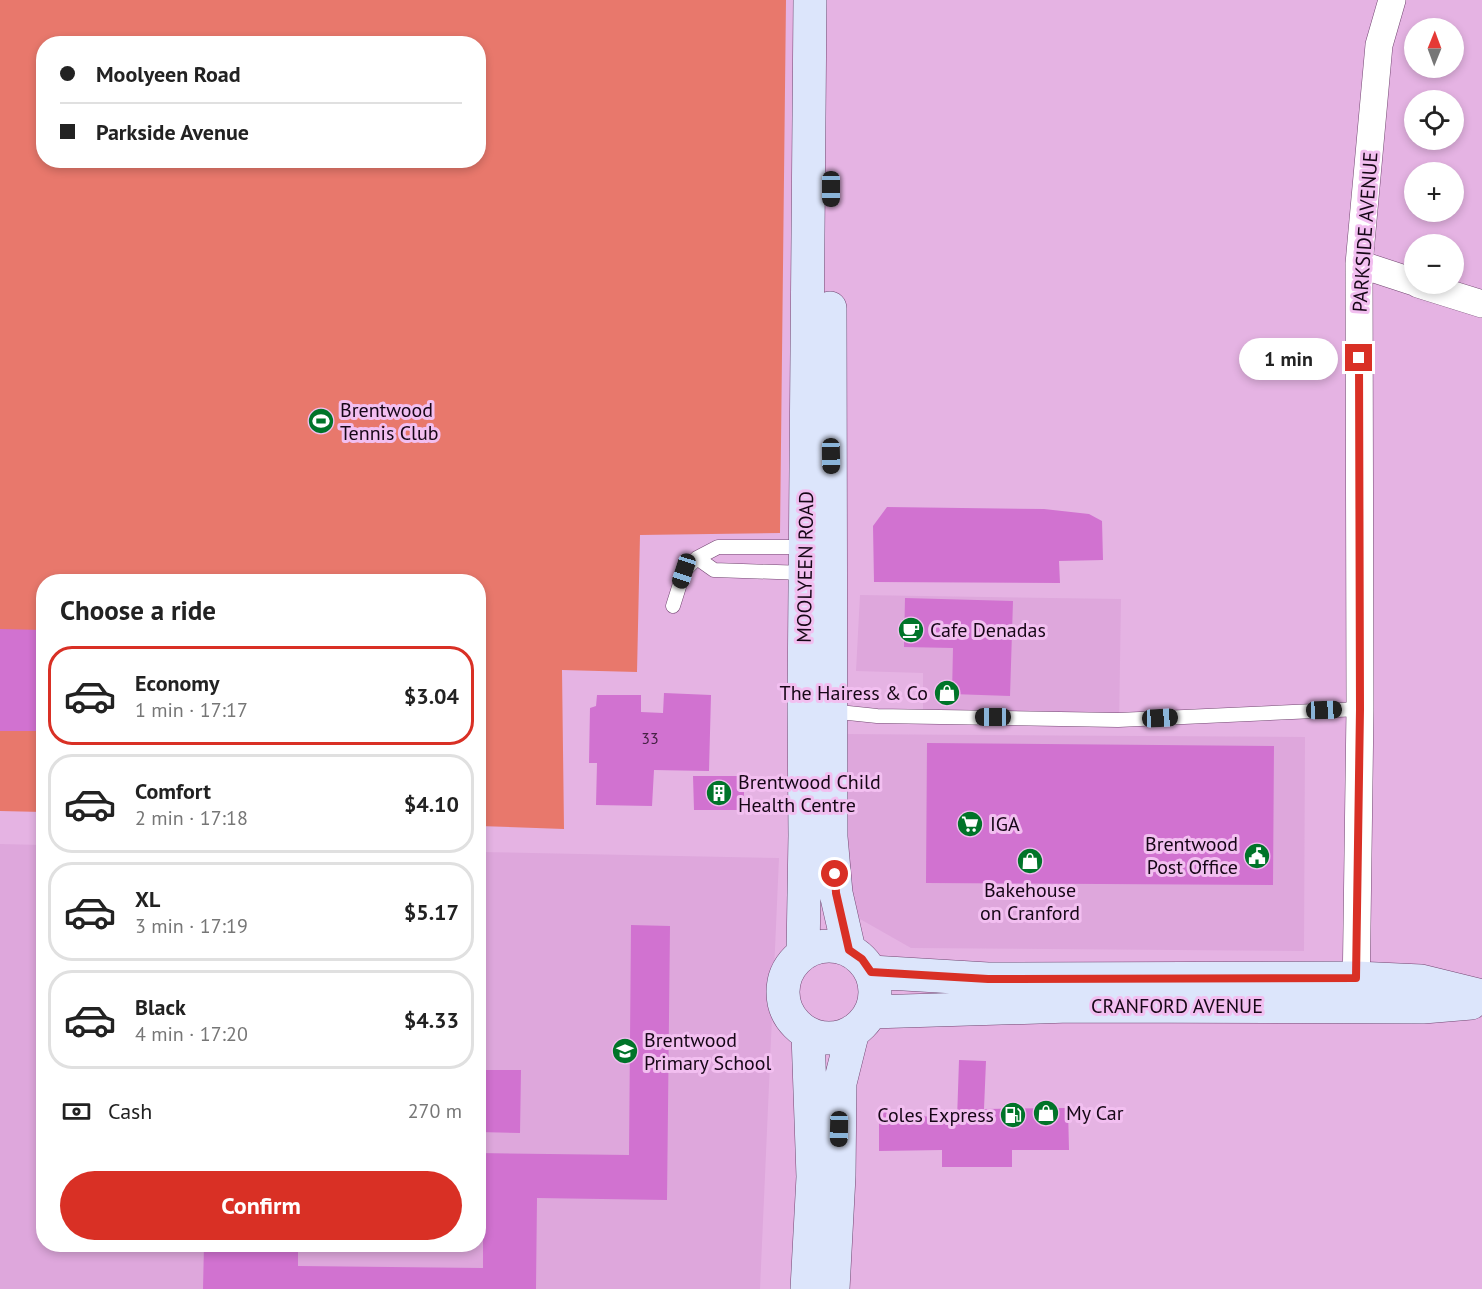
<!DOCTYPE html>
<meta charset="utf-8">
<style>
body{margin:0;font-family:"PT Sans",sans-serif;background:#f6f6f6;color:#222;height:100vh;display:flex;flex-direction:column;font-size:22px;white-space:nowrap}
*{box-sizing:border-box;margin:0}
p{font-size:20px;color:#767676}
.icon{flex:none;width:33px;height:33px;fill:none;stroke:currentColor;stroke-width:2;stroke-linecap:round;stroke-linejoin:round}
.map{position:relative;flex:1;overflow:hidden}
.panel{position:absolute;left:36px;top:574px;width:450px;height:678px;display:flex;flex-direction:column;background:#fff;border-radius:24px;box-shadow:0 3px 9px #0003}
.panel>*{flex:none}
.banner{position:absolute;left:36px;top:36px;width:450px;height:132px;border-radius:24px;box-shadow:0 3px 9px #0003;display:grid;align-content:center;height:132px;padding:0 24px;background:#fff}
.needle{width:39px;rotate:1deg}
.buttons{position:absolute;left:1404px;top:18px;display:grid;gap:12px}
.buttons a{display:grid;place-items:center;width:60px;height:60px;border-radius:50%;background:#fff;box-shadow:0 3px 9px #0003;font-size:30px}
.end{position:absolute;width:27px;height:27px;margin:-14px;border:8px solid #d93025;background:#fff;box-shadow:0 0 0 3px #fff}
.from{border-radius:50%}
.bubble{position:absolute;height:42px;border-radius:21px;background:#fff;box-shadow:0 3px 9px #0003;font-size:20px;font-weight:700;line-height:42px;text-align:center}
.car{position:absolute;width:18px;height:36px;margin:-18px -9px;border-radius:8px;box-shadow:0 0 4px 2px #0007;background:linear-gradient(#222 24%,#8ab4d8 0 40%,#222 0 76%,#8ab4d8 0 86%,#222 0)}
.banner b{display:flex;align-items:center;gap:21px;height:57px;font-size:22px}
.banner b+b{border-top:2px solid #e0e0e0}
.banner i{width:15px;height:15px;background:#222}
ul{padding:0;list-style:none}
li{display:flex;align-items:center;gap:18px;height:99px;margin:0 12px 9px;padding:0 12px;border:3px solid #e0e0e0;border-radius:24px}
li div{flex:1}
li b{display:block;font-size:22px}
li em{font-style:normal;font-weight:700}
li.current{border-color:#d93025}
li>.icon{width:54px;height:54px;stroke-width:1.5}
h2{padding:0 24px;font-size:27px;line-height:72px}
.pay{display:flex;align-items:center;gap:15px;height:66px;padding:0 24px;font-size:22px}
.pay p{margin-inline-start:auto}
.primary-button{display:flex;gap:12px;margin-top:auto;padding:12px 24px}
.primary-button a{flex:1;height:69px;border-radius:36px;background:#d93025;color:#fff;font-size:24px;font-weight:700;line-height:69px;text-align:center}
.map>svg:first-child{display:block}
.built{fill:#dea7dc}
.green{fill:#e8786c;fill-rule:evenodd}
.building{fill:#d172d0}
.lines{fill:none;stroke-linecap:round;stroke-linejoin:round}
.service-casing{stroke:#724671;stroke-width:15}
.minor-casing{stroke:#724671;stroke-width:28}
.secondary-casing{stroke:#724671;stroke-width:34}
.service{stroke:#fff;stroke-width:14}
.minor{stroke:#fff;stroke-width:27}
.secondary{stroke:#dce5fb;stroke-width:33}
.route{stroke:#d93025;stroke-width:8}
.labels{text-anchor:middle;dominant-baseline:central;stroke-width:6;stroke-linejoin:round;paint-order:stroke}
.number-label{font-size:16px;fill:#452144}
.street-label{font-size:20px;fill:#160616;stroke:#f2bff0}
.poi-label{font-size:20px;fill:#160616;stroke:#f2bff0;text-anchor:start}
</style>
<div class="map">
<svg width="1482" height="1289" viewBox="0 0 1482 1289">
<rect width="100%" height="100%" fill="#e5b3e3"/>
<!-- built -->
<path class="built" d="M860,595L1121,599L1119,726L923,724V673L856,671Z
M841,734L1305,737L1304,951L911,948L860,919L840,870Z
M0,844L43,845L44,1245H478L479,852L779,858L760,1289H0Z"/>
<!-- green -->
<path class="green" d="M0,0H786L780,533L640,535L637,672L562,670L564,829L479,826L478,582H44L43,812L0,811ZM44,44H478V160H44Z"/>
<!-- building -->
<path class="building" d="M887,507L1044,509L1089,514L1102,521L1103,560L1059,561L1060,583L874,582L873,526Z
M905,598L1013,601L1010,696L952,694L953,648L904,647Z
M0,629L44,630V731H0Z
M664,693L711,695L709,771L654,770L652,806L596,805L597,763H589L590,708L596,706L597,695H641V712L663,713Z
M927,743L1274,746L1273,885L926,883Z
M693,776H744V810H694Z
M631,925L670,926L667,1200L537,1198L536,1289H203L204,1245H287V1251H298V1266L483,1268V1201H478V1153L629,1155Z
M959,1060L986,1061L984,1109L1068,1108L1069,1150H1012V1167H942V1150L879,1151V1111L957,1120Z
M478,1070H521L520,1133L478,1132Z"/>
<g class="lines">
<!-- service casing -->
<g class="service-casing">
<path id="service" d="M697,558L714,570L806,573
M673,606L684,571L697,558L718,547H805
M829,711L877,716L1118,720L1360,709"/>
</g>
<!-- minor casing -->
<g class="minor-casing">
<path id="minor" d="M1359,264L1414,282
M1418,284L1482,304
M1356,998L1360,709L1359,264L1379,45L1392,0"/>
</g>
<!-- secondary casing -->
<g class="secondary-casing">
<path id="secondary" d="M830,308L831,837L836,893L849,950
M783 992a46 46 0 1 1 92 0a46 46 0 1 1-92 0Z
M803,953L805,835L804,706L810,0
M871,972L988,979L1356,978L1421,981L1482,996
M871,1012L1070,1006L1423,1007L1471,1003
M807,1289L813,1177L808,1034
M833,1289L839,1176L840,1083L853,1031"/>
</g>
<!-- service -->
<use href="#service" class="service"/>
<!-- minor -->
<use href="#minor" class="minor"/>
<!-- secondary -->
<use href="#secondary" class="secondary"/>
</g>
<g class="lines">
<!-- route -->
<path class="route" d="M835,874L836,893L849,950L862,959L871,972L988,979L1356,978L1360,709L1359,358"/>
</g>
<!-- icons -->
<defs>
<g id="stadium-disc" transform="scale(1.35)"><circle r="9.5" fill="#007429" stroke="#f2bff0"/><path d="M0-5a6.5 5 0 1 0 0 10a6.5 5 0 1 0 0-10ZM-3.5-1.8h7v3.6h-7Z" fill="#fff"/></g>
<g id="cafe-disc" transform="scale(1.35)"><circle r="9.5" fill="#007429" stroke="#f2bff0"/><path d="M-5.5-4.5H6V0H3Q3 3.5 0 3.5H-2.5Q-5.5 3.5-5.5 0ZM3-3.2v2h1.7v-2ZM-6 4.5H4V6H-6Z" fill="#fff"/></g>
<g id="shop-disc" transform="scale(1.35)"><circle r="9.5" fill="#007429" stroke="#f2bff0"/><path d="M-5-2.5h2.3a2.7 3.5 0 0 1 5.4 0H5L5.5 6h-11ZM-1.5-2.5h3a1.5 2.3 0 0 0-3 0Z" fill="#fff"/></g>
<g id="building-disc" transform="scale(1.35)"><circle r="9.5" fill="#007429" stroke="#f2bff0"/><path d="M-4-6H4V6H1V3H-1V6H-4ZM-2.5-4.3h1.7v1.8h-1.7ZM.8-4.3h1.7v1.8H.8ZM-2.5-1h1.7V.8h-1.7ZM.8-1h1.7V.8H.8Z" fill="#fff"/></g>
<g id="supermarket-disc" transform="scale(1.35)"><circle r="9.5" fill="#007429" stroke="#f2bff0"/><path d="M-6-5.5h2.5l.6 2H6L4.5 2H-2.5L-4.4-4H-6ZM-1.5 3.2a1.3 1.3 0 1 0 .1 0ZM3 3.2a1.3 1.3 0 1 0 .1 0Z" fill="#fff"/></g>
<g id="civic-disc" transform="scale(1.35)"><circle r="9.5" fill="#007429" stroke="#f2bff0"/><path d="M-.6-6.5H3V-4.5H.6V-3L4-1V1h2V6H-6V1h2V-1L-.6-3ZM-1.2 2.5V6h2.4V2.5Z" fill="#fff"/></g>
<g id="school-disc" transform="scale(1.35)"><circle r="9.5" fill="#007429" stroke="#f2bff0"/><path d="M0-5L7-2L0 1L-7-2ZM-4 1L0 2.5L4 1V4Q0 6-4 4Z" fill="#fff"/></g>
<g id="fuel-disc" transform="scale(1.35)"><circle r="9.5" fill="#007429" stroke="#f2bff0"/><path d="M-5.5-6h7V0h2V4h1.3V-2.5L3-4.5l.8-.8L6-3V5H2.5V1h-1V6h-7ZM-4.2-4.7v3.2H.2V-4.7Z" fill="#fff"/></g>
</defs>
<g fill-rule="evenodd">
<use href="#stadium-disc" x="321" y="421"/>
<use href="#cafe-disc" x="911" y="630"/>
<use href="#shop-disc" x="947" y="693"/>
<use href="#building-disc" x="719" y="793"/>
<use href="#supermarket-disc" x="970" y="824"/>
<use href="#civic-disc" x="1257" y="856"/>
<use href="#shop-disc" x="1030" y="861"/>
<use href="#school-disc" x="625" y="1051"/>
<use href="#shop-disc" x="1046" y="1113"/>
<use href="#fuel-disc" x="1013" y="1115"/>
</g>
<g class="labels">
<!-- number labels -->
<g class="number-label">
<text x="650" y="738">33</text>
</g>
<!-- street labels -->
<g class="street-label">
<text transform="translate(1365 232) rotate(-86)">PARKSIDE AVENUE</text>
<text transform="translate(805 567) rotate(-89)">MOOLYEEN ROAD</text>
<text x="1177" y="1006">CRANFORD AVENUE</text>
</g>
<!-- poi labels -->
<g class="poi-label">
<text x="340" y="410">Brentwood<tspan x="340" dy="23">Tennis Club</tspan></text>
<text x="930" y="630">Cafe Denadas</text>
<text x="928" y="693" text-anchor="end">The Hairess &amp; Co</text>
<text x="738" y="782">Brentwood Child<tspan x="738" dy="23">Health Centre</tspan></text>
<text x="990" y="824">IGA</text>
<text x="1238" y="844" text-anchor="end">Brentwood<tspan x="1238" dy="23">Post Office</tspan></text>
<text x="1030" y="890" text-anchor="middle">Bakehouse<tspan x="1030" dy="23">on Cranford</tspan></text>
<text x="644" y="1040">Brentwood<tspan x="644" dy="23">Primary School</tspan></text>
<text x="1066" y="1113">My Car</text>
<text x="994" y="1115" text-anchor="end">Coles Express</text>
</g>
</g>
</svg>
<div class="buttons">
<a><svg class="needle" viewBox="-14 -14 28 28"><path d="M0-13l5 13h-10z" fill="#e53935"/><path d="M0 13l5-13h-10z" fill="#767676"/></svg></a>
<a><svg class="icon" aria-label="locate" viewBox="0 0 24 24"><circle cx="12" cy="12" r="6"/><path d="M12 2v4M12 18v4M2 12h4M18 12h4"/></svg></a>
<a>+</a>
<a>−</a>
</div>
<i class="end from" style="left:835px;top:874px"></i>
<i class="end" style="left:1359px;top:358px"></i>
<div class="bubble" style="left:1239px;top:338px;width:99px">1 min</div>
<i class="car" style="left:831px;top:189px;rotate:180deg"></i>
<i class="car" style="left:831px;top:456px;rotate:179deg"></i>
<i class="car" style="left:684px;top:571px;rotate:198deg"></i>
<i class="car" style="left:1324px;top:710px;rotate:88deg"></i>
<i class="car" style="left:993px;top:717px;rotate:270deg"></i>
<i class="car" style="left:1160px;top:718px;rotate:87deg"></i>
<i class="car" style="left:839px;top:1129px;rotate:181deg"></i>
<div class="banner">
<b><i class="from"></i>Moolyeen Road</b>
<b><i></i>Parkside Avenue</b>
</div>
<section class="panel">
<h2>Choose a ride</h2>
<ul>
<li class="current"><svg class="icon" aria-label="car" viewBox="0 0 24 24"><path d="M5 17H2v-5l4-1 3-4h7l3 4 3 1v5h-3M9 17h6M6 11h13"/><circle cx="7" cy="17" r="2"/><circle cx="17" cy="17" r="2"/></svg><div><b>Economy</b><p>1 min · 17:17</p></div><em>$3.04</em></li>
<li><svg class="icon" aria-label="car" viewBox="0 0 24 24"><path d="M5 17H2v-5l4-1 3-4h7l3 4 3 1v5h-3M9 17h6M6 11h13"/><circle cx="7" cy="17" r="2"/><circle cx="17" cy="17" r="2"/></svg><div><b>Comfort</b><p>2 min · 17:18</p></div><em>$4.10</em></li>
<li><svg class="icon" aria-label="car" viewBox="0 0 24 24"><path d="M5 17H2v-5l4-1 3-4h7l3 4 3 1v5h-3M9 17h6M6 11h13"/><circle cx="7" cy="17" r="2"/><circle cx="17" cy="17" r="2"/></svg><div><b>XL</b><p>3 min · 17:19</p></div><em>$5.17</em></li>
<li><svg class="icon" aria-label="car" viewBox="0 0 24 24"><path d="M5 17H2v-5l4-1 3-4h7l3 4 3 1v5h-3M9 17h6M6 11h13"/><circle cx="7" cy="17" r="2"/><circle cx="17" cy="17" r="2"/></svg><div><b>Black</b><p>4 min · 17:20</p></div><em>$4.33</em></li>
</ul>
<div class="pay"><svg class="icon" aria-label="cash" viewBox="0 0 24 24"><path d="M3 7h18v10H3z"/><circle cx="12" cy="12" r="2"/></svg>Cash<p>270 m</p></div>
<div class="primary-button"><a>Confirm</a></div>
</section>
</div>
